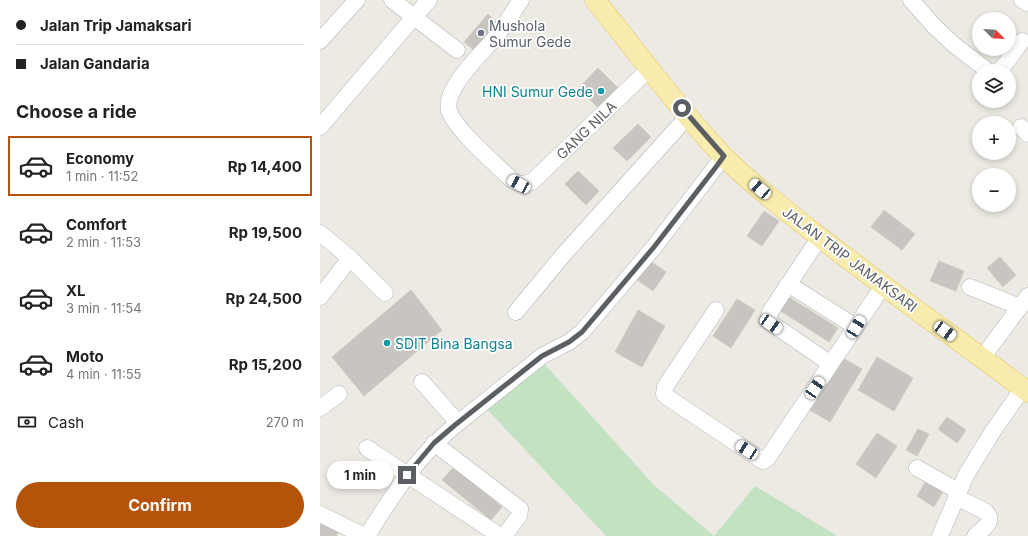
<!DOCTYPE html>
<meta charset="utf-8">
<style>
body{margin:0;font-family:Inter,sans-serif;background:#f2f2f2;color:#222;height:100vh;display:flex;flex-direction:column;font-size:15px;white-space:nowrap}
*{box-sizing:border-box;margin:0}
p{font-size:13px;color:#767676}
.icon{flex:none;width:22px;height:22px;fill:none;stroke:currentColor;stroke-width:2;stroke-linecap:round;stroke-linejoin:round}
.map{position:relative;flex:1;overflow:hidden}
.drawer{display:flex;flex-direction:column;background:#fff;width:320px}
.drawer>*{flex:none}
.hud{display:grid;align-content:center;height:88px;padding:0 16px;background:#fff}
.needle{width:26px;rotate:114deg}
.fabs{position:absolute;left:652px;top:12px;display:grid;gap:8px}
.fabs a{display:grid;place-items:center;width:44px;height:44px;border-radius:50%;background:#fff;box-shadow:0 2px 6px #0003;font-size:20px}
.end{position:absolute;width:18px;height:18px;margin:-9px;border:5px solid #5b5e62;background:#fff;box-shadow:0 0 0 2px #fff}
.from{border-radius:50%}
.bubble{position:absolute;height:28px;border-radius:14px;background:#fff;box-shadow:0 2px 6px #0003;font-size:13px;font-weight:700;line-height:28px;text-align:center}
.car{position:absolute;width:12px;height:24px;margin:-12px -6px;border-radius:5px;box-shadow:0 0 3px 1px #0007;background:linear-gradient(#fff 24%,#345 0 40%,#fff 0 76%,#345 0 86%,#fff 0)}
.hud b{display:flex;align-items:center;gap:14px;height:38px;font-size:15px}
.hud b+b{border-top:1px solid #e0e0e0}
.hud i{width:10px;height:10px;background:#222}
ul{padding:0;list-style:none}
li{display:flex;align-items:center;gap:12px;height:60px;margin:0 8px 6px;padding:0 8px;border:2px solid transparent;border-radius:0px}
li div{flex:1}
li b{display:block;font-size:15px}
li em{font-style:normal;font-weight:700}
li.on{border-color:#b45309}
li>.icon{width:36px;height:36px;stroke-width:1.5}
h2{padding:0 16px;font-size:18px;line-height:48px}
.pay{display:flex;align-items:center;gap:10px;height:44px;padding:0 16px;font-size:15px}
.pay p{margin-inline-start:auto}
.primary-button{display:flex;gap:8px;margin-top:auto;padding:8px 16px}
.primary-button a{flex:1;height:46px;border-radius:24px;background:#b45309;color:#fff;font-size:16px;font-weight:700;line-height:46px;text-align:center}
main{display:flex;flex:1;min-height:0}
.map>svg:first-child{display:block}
.green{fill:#c2e2c2}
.building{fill:#c8c5c0;stroke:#d1ccc2}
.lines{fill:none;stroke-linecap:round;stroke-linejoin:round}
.minor-casing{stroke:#b0b3b7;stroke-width:17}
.major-casing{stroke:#e4c265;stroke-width:21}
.minor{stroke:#fff;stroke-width:16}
.major{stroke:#f7ecad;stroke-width:20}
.route{stroke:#5b5e62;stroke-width:5}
.worship-dot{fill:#6b7280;stroke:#fff;stroke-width:1.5}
.culture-dot{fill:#0f9aa8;stroke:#fff;stroke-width:1.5}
.labels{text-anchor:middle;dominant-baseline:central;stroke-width:3.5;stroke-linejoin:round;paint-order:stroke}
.worship-label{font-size:14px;fill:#5b616d;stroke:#fff;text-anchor:start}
.culture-label{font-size:14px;fill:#0d838f;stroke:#fff;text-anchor:end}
.street-label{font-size:14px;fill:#5b5e62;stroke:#fff}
</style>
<main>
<section class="drawer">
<div class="hud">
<b><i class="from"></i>Jalan Trip Jamaksari</b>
<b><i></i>Jalan Gandaria</b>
</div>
<h2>Choose a ride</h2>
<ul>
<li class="on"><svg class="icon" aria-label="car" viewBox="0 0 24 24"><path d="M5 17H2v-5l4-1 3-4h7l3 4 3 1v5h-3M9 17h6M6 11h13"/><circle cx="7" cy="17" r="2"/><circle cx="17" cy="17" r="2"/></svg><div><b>Economy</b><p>1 min · 11:52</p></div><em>Rp 14,400</em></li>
<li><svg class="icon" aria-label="car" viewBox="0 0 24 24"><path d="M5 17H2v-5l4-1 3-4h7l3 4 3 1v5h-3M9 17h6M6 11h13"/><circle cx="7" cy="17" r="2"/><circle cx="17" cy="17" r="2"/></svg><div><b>Comfort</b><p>2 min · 11:53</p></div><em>Rp 19,500</em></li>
<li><svg class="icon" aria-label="car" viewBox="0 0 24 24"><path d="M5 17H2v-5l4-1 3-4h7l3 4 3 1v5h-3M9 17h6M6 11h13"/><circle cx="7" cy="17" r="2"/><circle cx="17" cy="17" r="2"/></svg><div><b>XL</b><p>3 min · 11:54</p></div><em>Rp 24,500</em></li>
<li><svg class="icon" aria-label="car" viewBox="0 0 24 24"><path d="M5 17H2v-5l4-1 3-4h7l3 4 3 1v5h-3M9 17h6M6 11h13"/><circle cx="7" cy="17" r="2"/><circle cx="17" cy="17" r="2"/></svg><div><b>Moto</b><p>4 min · 11:55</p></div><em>Rp 15,200</em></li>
</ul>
<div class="pay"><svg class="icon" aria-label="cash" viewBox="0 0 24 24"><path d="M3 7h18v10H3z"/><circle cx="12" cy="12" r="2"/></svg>Cash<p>270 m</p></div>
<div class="primary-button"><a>Confirm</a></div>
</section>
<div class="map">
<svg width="708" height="536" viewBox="0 0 708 536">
<rect width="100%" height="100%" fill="#eceae3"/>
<!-- green -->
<path class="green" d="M219,358L334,485L394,536L435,486L516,535V536H286L164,406Z"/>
<!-- building -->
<path class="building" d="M168,14L178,24L155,51L144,42Z
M278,68L303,93L282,112L259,88Z
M318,124L331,137L307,161L293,148Z
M258,171L279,191L266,205L245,184Z
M564,210L595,234L582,250L551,227Z
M444,211L459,221L442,246L427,236Z
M680,257L696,275L683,287L667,268Z
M329,260L346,272L333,291L316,279Z
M619,261L644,271L636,291L610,281Z
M91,290L122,330L44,396L12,357Z
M467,296L518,328L509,342L459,310Z
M417,299L435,310L411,348L393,336Z
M318,310L345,326L322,367L295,352Z
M519,356L542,369L510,422L488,409Z
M557,357L593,378L574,411L538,390Z
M627,417L646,430L637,443L618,429Z
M598,429L609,434L597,456L586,450Z
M557,433L577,446L556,478L536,464Z
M134,467L182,507L171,520L122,480Z
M606,481L623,491L614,507L597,496Z
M0,520L19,531L16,536H0Z"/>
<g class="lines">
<!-- minor casing -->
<g class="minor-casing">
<path id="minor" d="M72,0L94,17L109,0
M201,0C193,12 186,24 177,35C164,52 123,88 129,110C134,129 177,165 192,180C200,185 205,185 213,181L329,69
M591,0L614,26L633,44L668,71
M702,0L708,3
M0,41L37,0
M680,71L702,41
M0,127L94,17L137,50
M701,127L708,134
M0,233L30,258L0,297
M500,237L450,312L448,321L511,364
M30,258L65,293
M468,284L536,327
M650,287L700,307
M396,310L345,387L344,394L347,397L443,461L447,459L563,286
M196,312L244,254L368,116
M662,358L708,296
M0,408L19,394
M138,423L222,356L249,342L262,332L334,247L404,156
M114,443L200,509L199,516L184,536
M47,448L180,536
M597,468L638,491
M636,497L666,512C675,522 663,529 655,536
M0,514L44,536
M47,536C73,494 99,454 138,423L102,382
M620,536L646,475L673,431L703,388"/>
</g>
<!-- major casing -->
<g class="major-casing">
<path id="major" d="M275,0C317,52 357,107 403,156C429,182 459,205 488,228C560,285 635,337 708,392"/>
</g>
<!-- minor -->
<use href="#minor" class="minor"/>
<!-- major -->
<use href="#major" class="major"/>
</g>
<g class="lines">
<!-- route -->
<path class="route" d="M87,475L114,443L135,425L222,356L249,342L262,332L334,247L396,167L404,156L362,108"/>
</g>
<!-- markers -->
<circle class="worship-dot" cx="161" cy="33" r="4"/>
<g class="culture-dot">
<circle cx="281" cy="91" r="4"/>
<circle cx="67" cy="343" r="4"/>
</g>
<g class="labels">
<!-- worship labels -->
<g class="worship-label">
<text x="169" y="25">Mushola<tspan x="169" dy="16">Sumur Gede</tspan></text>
</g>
<!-- culture labels -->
<g class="culture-label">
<text x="273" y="91">HNI Sumur Gede</text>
<text x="75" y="343" text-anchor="start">SDIT Bina Bangsa</text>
</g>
<!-- street labels -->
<g class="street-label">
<text transform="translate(266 130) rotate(-44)">GANG NILA</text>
<text transform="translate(530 259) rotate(37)">JALAN TRIP JAMAKSARI</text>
</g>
</g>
</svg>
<div class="fabs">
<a><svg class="needle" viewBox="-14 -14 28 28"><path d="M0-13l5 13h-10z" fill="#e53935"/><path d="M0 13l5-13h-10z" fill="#767676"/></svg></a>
<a><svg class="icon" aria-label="layers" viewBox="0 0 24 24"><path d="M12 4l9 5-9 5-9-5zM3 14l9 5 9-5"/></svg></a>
<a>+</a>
<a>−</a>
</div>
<i class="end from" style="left:362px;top:108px"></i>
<i class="end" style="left:87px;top:475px"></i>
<div class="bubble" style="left:7px;top:461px;width:66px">1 min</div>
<i class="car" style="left:199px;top:184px;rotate:299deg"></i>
<i class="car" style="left:440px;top:189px;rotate:311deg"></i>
<i class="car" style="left:451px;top:324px;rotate:124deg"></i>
<i class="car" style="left:536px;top:327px;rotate:32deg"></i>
<i class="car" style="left:625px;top:331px;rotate:126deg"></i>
<i class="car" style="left:495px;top:388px;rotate:34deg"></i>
<i class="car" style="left:427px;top:450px;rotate:303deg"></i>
</div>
</main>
